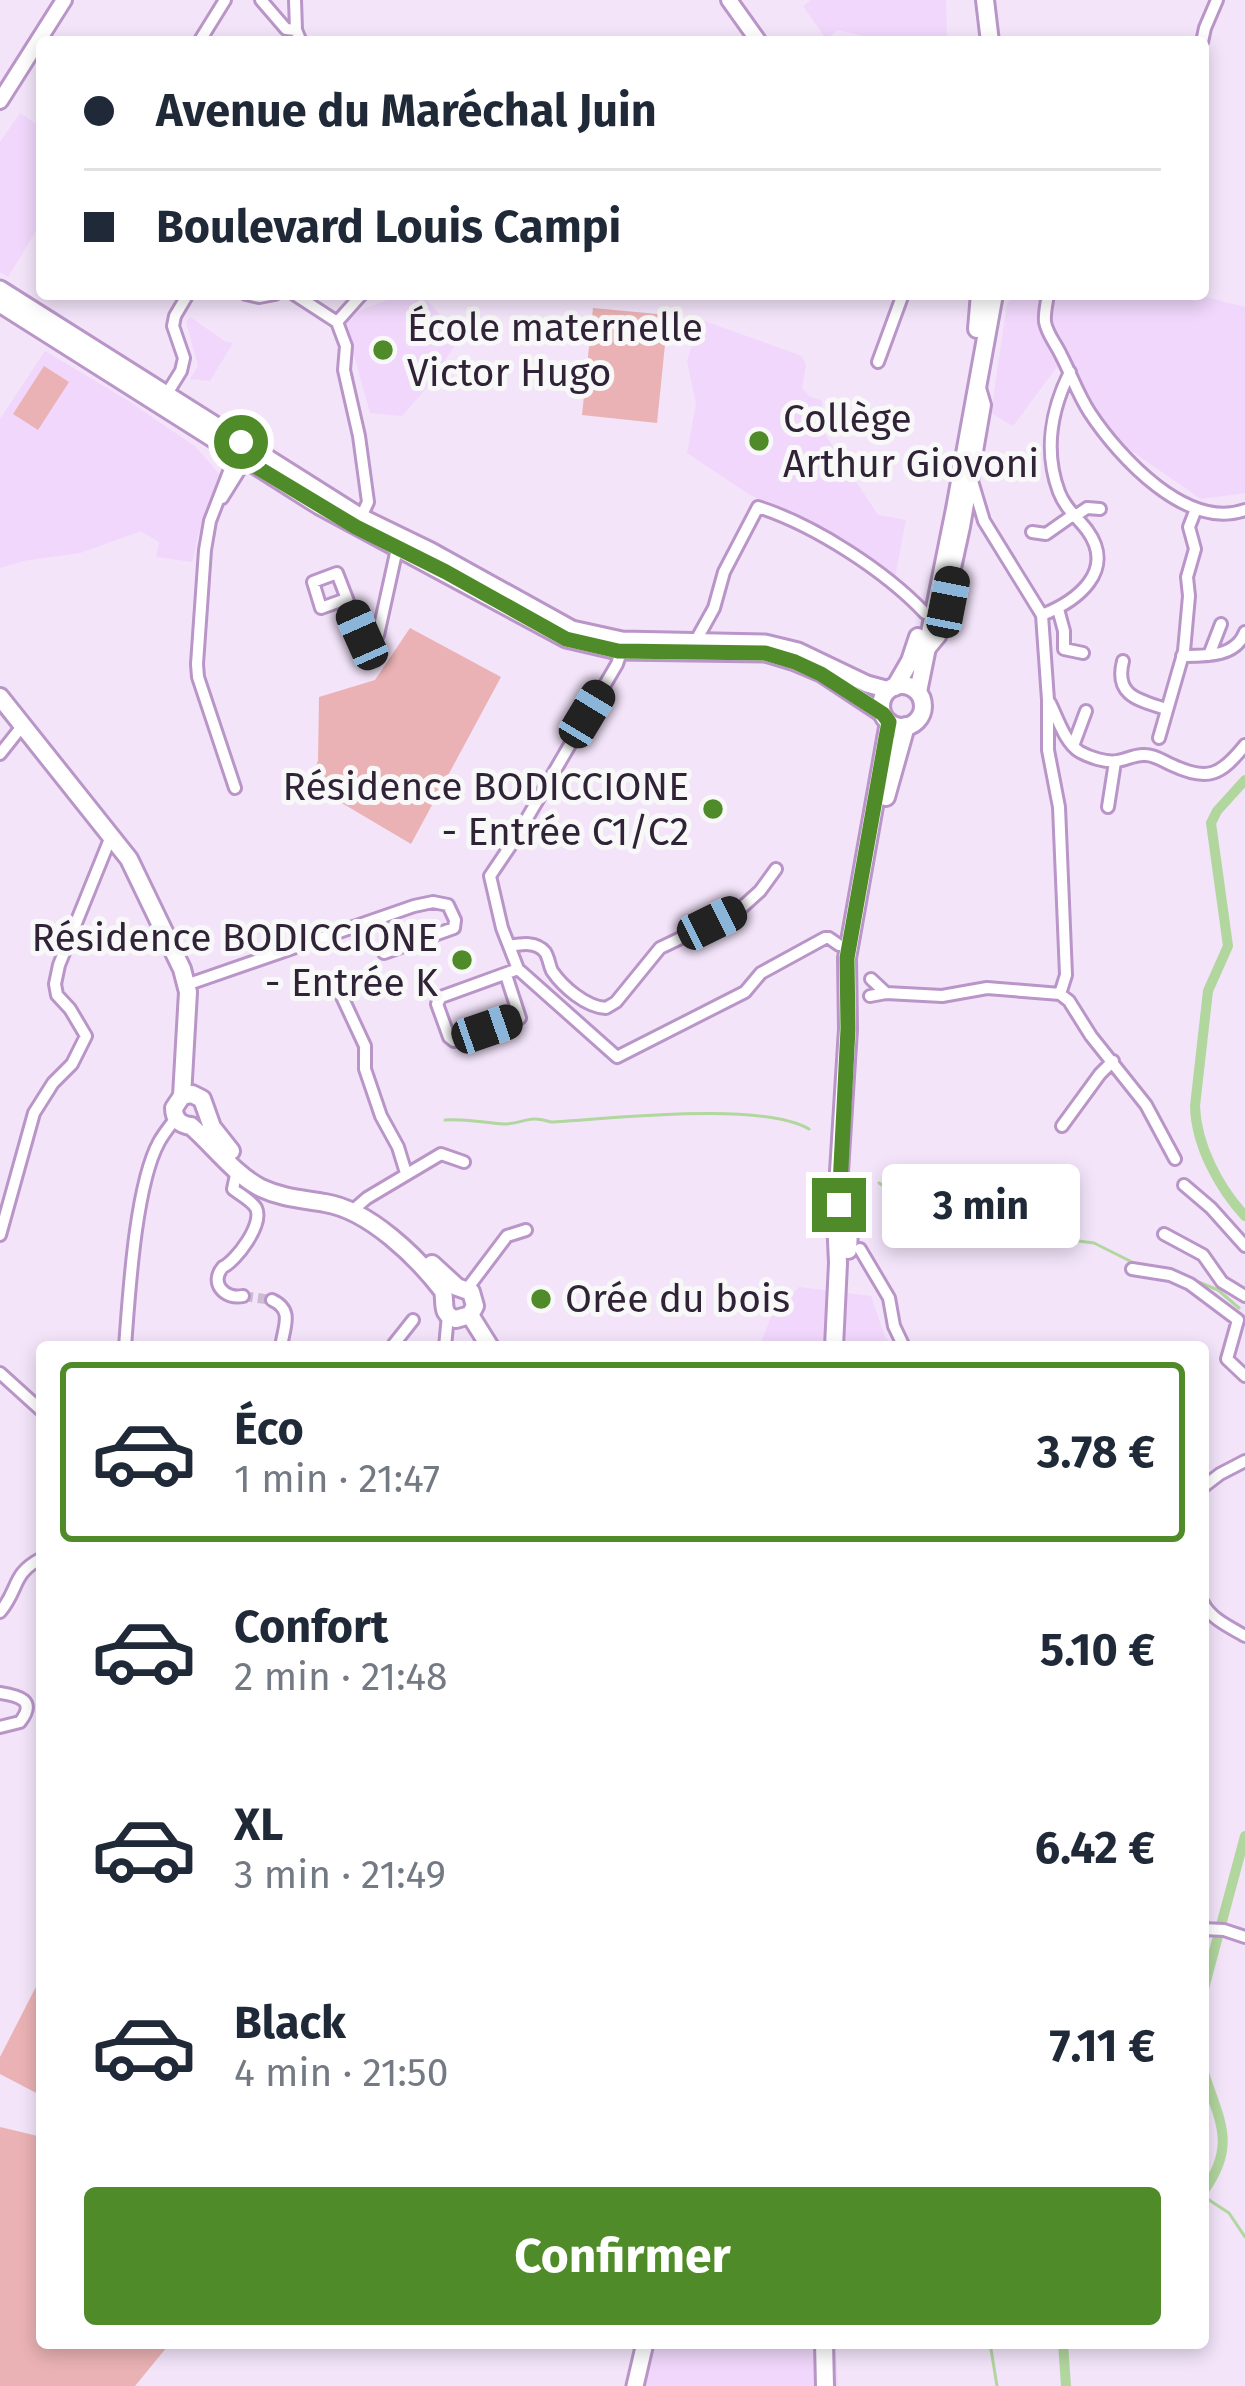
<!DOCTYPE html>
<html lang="fr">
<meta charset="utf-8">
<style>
body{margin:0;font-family:"Fira Sans",sans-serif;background:#f2f2f3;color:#1f2937;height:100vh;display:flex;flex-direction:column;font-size:45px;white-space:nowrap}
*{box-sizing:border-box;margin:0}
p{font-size:39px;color:#747a83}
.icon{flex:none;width:66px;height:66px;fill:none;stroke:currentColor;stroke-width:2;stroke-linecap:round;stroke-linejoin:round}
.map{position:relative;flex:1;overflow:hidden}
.side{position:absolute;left:36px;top:1341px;width:1173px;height:1008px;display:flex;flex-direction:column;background:#fff;border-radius:12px;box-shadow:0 6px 18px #0003}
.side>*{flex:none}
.hud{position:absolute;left:36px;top:36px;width:1173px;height:264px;border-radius:12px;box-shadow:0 6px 18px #0003;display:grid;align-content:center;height:264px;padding:0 48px;background:#fff}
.end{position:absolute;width:54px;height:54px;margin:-27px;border:15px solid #508b29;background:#fff;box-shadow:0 0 0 6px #fff}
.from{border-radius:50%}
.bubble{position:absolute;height:84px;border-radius:12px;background:#fff;box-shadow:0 6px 18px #0003;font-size:39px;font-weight:700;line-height:84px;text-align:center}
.car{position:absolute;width:36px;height:72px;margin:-36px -18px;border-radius:15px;box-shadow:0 0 9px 3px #0007;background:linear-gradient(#222 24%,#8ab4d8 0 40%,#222 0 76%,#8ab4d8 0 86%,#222 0)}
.hud b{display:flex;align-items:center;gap:42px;height:114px;font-size:45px}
.hud b+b{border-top:3px solid #e0e1e3}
.hud i{width:30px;height:30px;background:#1f2937}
ul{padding:21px 0 0;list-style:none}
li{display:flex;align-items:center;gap:36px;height:180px;margin:0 24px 18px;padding:0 24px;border:6px solid transparent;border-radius:12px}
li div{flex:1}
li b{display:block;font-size:45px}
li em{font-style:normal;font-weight:700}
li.active{border-color:#508b29}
li>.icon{width:108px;height:108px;stroke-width:1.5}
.primary-button{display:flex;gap:24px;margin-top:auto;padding:24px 48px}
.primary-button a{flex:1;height:138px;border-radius:12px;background:#508b29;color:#fff;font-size:48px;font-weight:700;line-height:138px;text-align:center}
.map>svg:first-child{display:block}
.built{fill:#f0d7fb}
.green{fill:#eab2b4}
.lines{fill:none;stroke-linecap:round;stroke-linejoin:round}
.stream{stroke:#b1d69e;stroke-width:3}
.canal{stroke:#b1d69e;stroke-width:10}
.minor-tunnel{stroke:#ccbdd3;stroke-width:10;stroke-dasharray:10 5;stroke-linecap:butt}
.minor-casing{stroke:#b995c8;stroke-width:16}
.tertiary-casing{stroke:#b995c8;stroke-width:20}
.secondary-casing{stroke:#b995c8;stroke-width:21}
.primary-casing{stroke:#b995c8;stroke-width:22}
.minor{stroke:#fff;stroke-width:10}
.tertiary{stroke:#fff;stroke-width:14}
.secondary{stroke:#fff;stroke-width:15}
.primary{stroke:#fff;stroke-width:16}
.route{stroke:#508b29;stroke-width:15}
.poi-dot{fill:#508b29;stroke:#f8f8f8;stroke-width:4.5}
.labels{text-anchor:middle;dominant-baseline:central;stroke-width:10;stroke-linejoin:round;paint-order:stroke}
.poi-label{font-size:39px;fill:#312337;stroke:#f8f8f8;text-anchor:start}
</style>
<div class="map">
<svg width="1245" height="2386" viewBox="0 0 1245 2386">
<rect width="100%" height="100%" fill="#f3e4fa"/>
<!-- built -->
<path class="built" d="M811,0H946L947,42H888L838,30L826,39L803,6Z
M20,113L42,128V221L8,277L0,272V142Z
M405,294H422L460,338L423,392L402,416L370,413L345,323L360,310Z
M1015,294H1194L1245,307V493L1201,499L1120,443L1097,414L1075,375L1068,352L1013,426L991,413L1007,304Z
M190,317L226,342L233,343L210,381L190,379L198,366L186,322Z
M699,319L802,356L806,365L802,388L809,396L822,401V430L878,515L906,520L895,577L835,540L747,493L687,453L696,403L687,362Z
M45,351L127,400L196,447L219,474L198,536L192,562L156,557L159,542L141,531L80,553L23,561L0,568V419Z
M799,1287L871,1296L885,1337L894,1347H759L771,1317Z
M652,2343H836L838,2386H643Z"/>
<!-- green -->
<path class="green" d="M593,308L668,315L657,423L582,415Z
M44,366L69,382L38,430L13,414Z
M410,628L501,677L411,844L308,783L318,761L319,697L375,680Z
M42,1975V2096L0,2074V2057Z
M0,2127L42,2137V2343H166L167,2347L135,2386H0Z"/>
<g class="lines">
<!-- stream -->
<path class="stream" d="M445,1120C466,1118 483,1123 504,1124C525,1124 526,1114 551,1122C609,1119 762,1101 809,1129
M879,1183L907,1201L976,1211L1055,1238L1094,1243L1140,1266
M1179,1274L1218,1290L1239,1308
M1203,2196L1229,2213L1245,2237
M990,2343L997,2386"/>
<!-- canal -->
<path class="canal" d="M1245,780L1217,811L1211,823L1228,946L1208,991L1195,1106C1196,1145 1219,1188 1245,1216
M1203,1992L1245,1836
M1203,2070C1219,2121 1238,2144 1203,2192
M1063,2343L1066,2386"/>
<!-- minor-tunnel -->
<path class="minor-tunnel" d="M243,1296L272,1300"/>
<!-- minor casing -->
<g class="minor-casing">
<path id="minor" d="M261,0L286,29L296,30
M295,0L296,30L301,42
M199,42L225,0
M1202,42L1205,28L1217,0
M246,294L259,297L275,294
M294,294L337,322L346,346L344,370L359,436L368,502L361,517
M1048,294C1047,302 1044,313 1045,322C1047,334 1056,344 1061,355C1071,374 1078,395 1090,413C1119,457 1187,531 1245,510
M337,322L362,294
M878,362L903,294
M163,400L181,371L184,358L173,326L175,316L188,294
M972,481L984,521L1042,615L1048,700V750L1059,807L1066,975L1060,994
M222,498L247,458
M1074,517L1087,508L1100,509
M1032,532L1046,534L1073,515
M346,599L321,608L313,582L337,573L361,635L369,640L378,635L398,544
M1058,609L1064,631V649L1083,653
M1042,615C1077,601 1117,571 1087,530C1077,517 1065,508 1059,492C1044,452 1051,410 1070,372
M694,644L714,608L724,572L758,507C814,525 884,570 925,613
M622,649L617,664L515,839L490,876L502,928L518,969L617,1057L745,992L761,973L825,938H829L839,945
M930,649L940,637L964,527L985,405L980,388
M1209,655L1221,624
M1182,656C1206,656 1236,657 1245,632
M1123,661C1114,696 1139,700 1166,709
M1050,703C1057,717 1065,743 1080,752C1089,757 1106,763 1117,761C1126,760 1135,754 1145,755C1155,755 1163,761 1172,765C1208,782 1221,775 1245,745
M1159,738L1184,651L1189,596L1187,577L1195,549L1189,527L1196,509
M1073,746L1086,711
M0,754L23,725
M235,788L198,677L197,664L205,550L210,521L237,451
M1108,807L1115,762
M509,946C521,944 536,941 545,952C549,958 549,965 552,971C563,987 586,1007 606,1008L616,1002L660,948L739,910L760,891L776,869
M506,975L520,1018L454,1041L449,1037L437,1004L441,997L518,969
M871,979L886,993
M186,985L414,906L433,902L448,905L455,920L454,928L384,953
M298,992L330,982L338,988L365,1046V1069L381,1116L398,1147L406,1173
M870,996L886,993L942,996L987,988L1060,994L1069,1001L1091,1036L1146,1105L1175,1159
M1062,1126L1100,1074L1113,1061
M237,1170L233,1189C239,1194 252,1201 256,1208C264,1224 236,1261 223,1267C209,1283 225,1300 243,1296
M1184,1185L1211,1208L1245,1246
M352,1211L367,1198L441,1154L464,1162
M1164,1234L1203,1255L1222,1282L1245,1296
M0,1235L34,1113L53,1083L72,1064L86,1036L70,1009L57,995L55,984L59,965L112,834
M860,1249L889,1298L894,1326L904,1347
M1132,1269L1170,1275L1190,1284L1238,1320L1227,1359L1245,1376
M467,1289L507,1236L526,1230
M272,1300C294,1310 284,1326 281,1347
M394,1344L413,1320
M125,1347C129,1295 135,1186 159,1142C164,1133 170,1126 176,1118
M445,1347L448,1315
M0,1373L42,1411
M1203,1487L1220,1474L1245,1461
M1203,1603C1211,1619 1230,1627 1245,1636
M0,1612C20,1588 11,1574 42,1558
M0,1693C19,1696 37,1700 20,1722L0,1727
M1203,1929L1224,1930L1245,1937"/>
</g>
<!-- tertiary casing -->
<g class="tertiary-casing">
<path id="tertiary" d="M729,0L759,42
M0,101L64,0"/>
</g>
<!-- secondary casing -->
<g class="secondary-casing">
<path id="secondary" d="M0,289L361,517L431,551L572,629L622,640L765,643L798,651L867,684L889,690
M0,304L319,506L566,639L618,651L765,653L795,662L821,673L883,714
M635,2386L645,2343"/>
</g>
<!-- primary casing -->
<g class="primary-casing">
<path id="primary" d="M985,0L990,42
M977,329L980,294
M881 706a21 21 0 1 1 42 0a21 21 0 1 1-42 0Z
M895,687L910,661L918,637
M918,692L955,509L994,294
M0,697L129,859L182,969L188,992L182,1096L174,1108C174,1119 180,1125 191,1126C214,1146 234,1174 261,1188C282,1198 302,1199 325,1203C369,1210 417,1257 443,1291C446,1304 440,1314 456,1319L470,1315
M886,797L906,726
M182,1096L192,1094L202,1099L212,1127L231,1151
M848,1250L851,1192
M432,1264L457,1287L471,1292L475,1306L470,1315
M470,1315L490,1347
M834,1347L838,1263L836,1219L848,1029L847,958L889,722
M824,2343L825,2386"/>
</g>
<!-- minor -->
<use href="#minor" class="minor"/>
<!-- tertiary -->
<use href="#tertiary" class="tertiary"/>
<!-- secondary -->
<use href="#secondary" class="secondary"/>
<!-- primary -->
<use href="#primary" class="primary"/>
</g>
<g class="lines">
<!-- route -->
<path class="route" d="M241,442L235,454L356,527L446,572L566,639L618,651L765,653L795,662L821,674L883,714L889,722L886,738L847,958L848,1029L839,1205"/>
</g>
<!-- markers -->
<g class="poi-dot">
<circle cx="383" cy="350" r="12"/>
<circle cx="759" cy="441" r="12"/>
<circle cx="713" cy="809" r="12"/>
<circle cx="462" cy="960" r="12"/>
<circle cx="541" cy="1299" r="12"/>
</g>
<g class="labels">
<!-- poi labels -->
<g class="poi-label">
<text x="407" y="328">École maternelle<tspan x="407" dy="45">Victor Hugo</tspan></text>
<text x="783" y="419">Collège<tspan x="783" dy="45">Arthur Giovoni</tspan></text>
<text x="689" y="787" text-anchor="end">Résidence BODICCIONE<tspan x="689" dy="45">- Entrée C1/C2</tspan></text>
<text x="438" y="938" text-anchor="end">Résidence BODICCIONE<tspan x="438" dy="45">- Entrée K</tspan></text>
<text x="565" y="1299">Orée du bois</text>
</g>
</g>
</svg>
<i class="end from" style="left:241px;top:442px"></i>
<i class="end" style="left:839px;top:1205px"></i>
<div class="bubble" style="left:882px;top:1164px;width:198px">3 min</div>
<i class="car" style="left:948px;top:602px;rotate:11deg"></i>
<i class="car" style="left:362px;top:635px;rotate:336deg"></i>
<i class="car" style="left:587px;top:714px;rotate:31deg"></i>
<i class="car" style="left:712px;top:923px;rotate:64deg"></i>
<i class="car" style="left:487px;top:1029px;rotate:71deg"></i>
<div class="hud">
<b><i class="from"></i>Avenue du Maréchal Juin</b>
<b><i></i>Boulevard Louis Campi</b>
</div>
<section class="side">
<ul>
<li class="active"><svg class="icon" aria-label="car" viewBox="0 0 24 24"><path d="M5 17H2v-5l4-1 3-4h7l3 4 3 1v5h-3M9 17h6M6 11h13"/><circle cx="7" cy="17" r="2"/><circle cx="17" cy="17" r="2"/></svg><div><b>Éco</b><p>1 min · 21:47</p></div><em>3.78 €</em></li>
<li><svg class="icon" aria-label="car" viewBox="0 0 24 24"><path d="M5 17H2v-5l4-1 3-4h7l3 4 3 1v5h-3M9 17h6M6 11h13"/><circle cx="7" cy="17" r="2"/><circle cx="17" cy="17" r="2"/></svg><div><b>Confort</b><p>2 min · 21:48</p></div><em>5.10 €</em></li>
<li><svg class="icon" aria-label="car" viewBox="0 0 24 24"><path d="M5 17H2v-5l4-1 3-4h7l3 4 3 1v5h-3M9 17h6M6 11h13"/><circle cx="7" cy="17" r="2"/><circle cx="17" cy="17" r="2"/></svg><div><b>XL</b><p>3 min · 21:49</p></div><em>6.42 €</em></li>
<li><svg class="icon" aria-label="car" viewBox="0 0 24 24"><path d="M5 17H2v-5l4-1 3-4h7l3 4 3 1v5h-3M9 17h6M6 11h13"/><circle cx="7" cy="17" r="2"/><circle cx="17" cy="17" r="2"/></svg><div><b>Black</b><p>4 min · 21:50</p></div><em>7.11 €</em></li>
</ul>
<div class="primary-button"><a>Confirmer</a></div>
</section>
</div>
